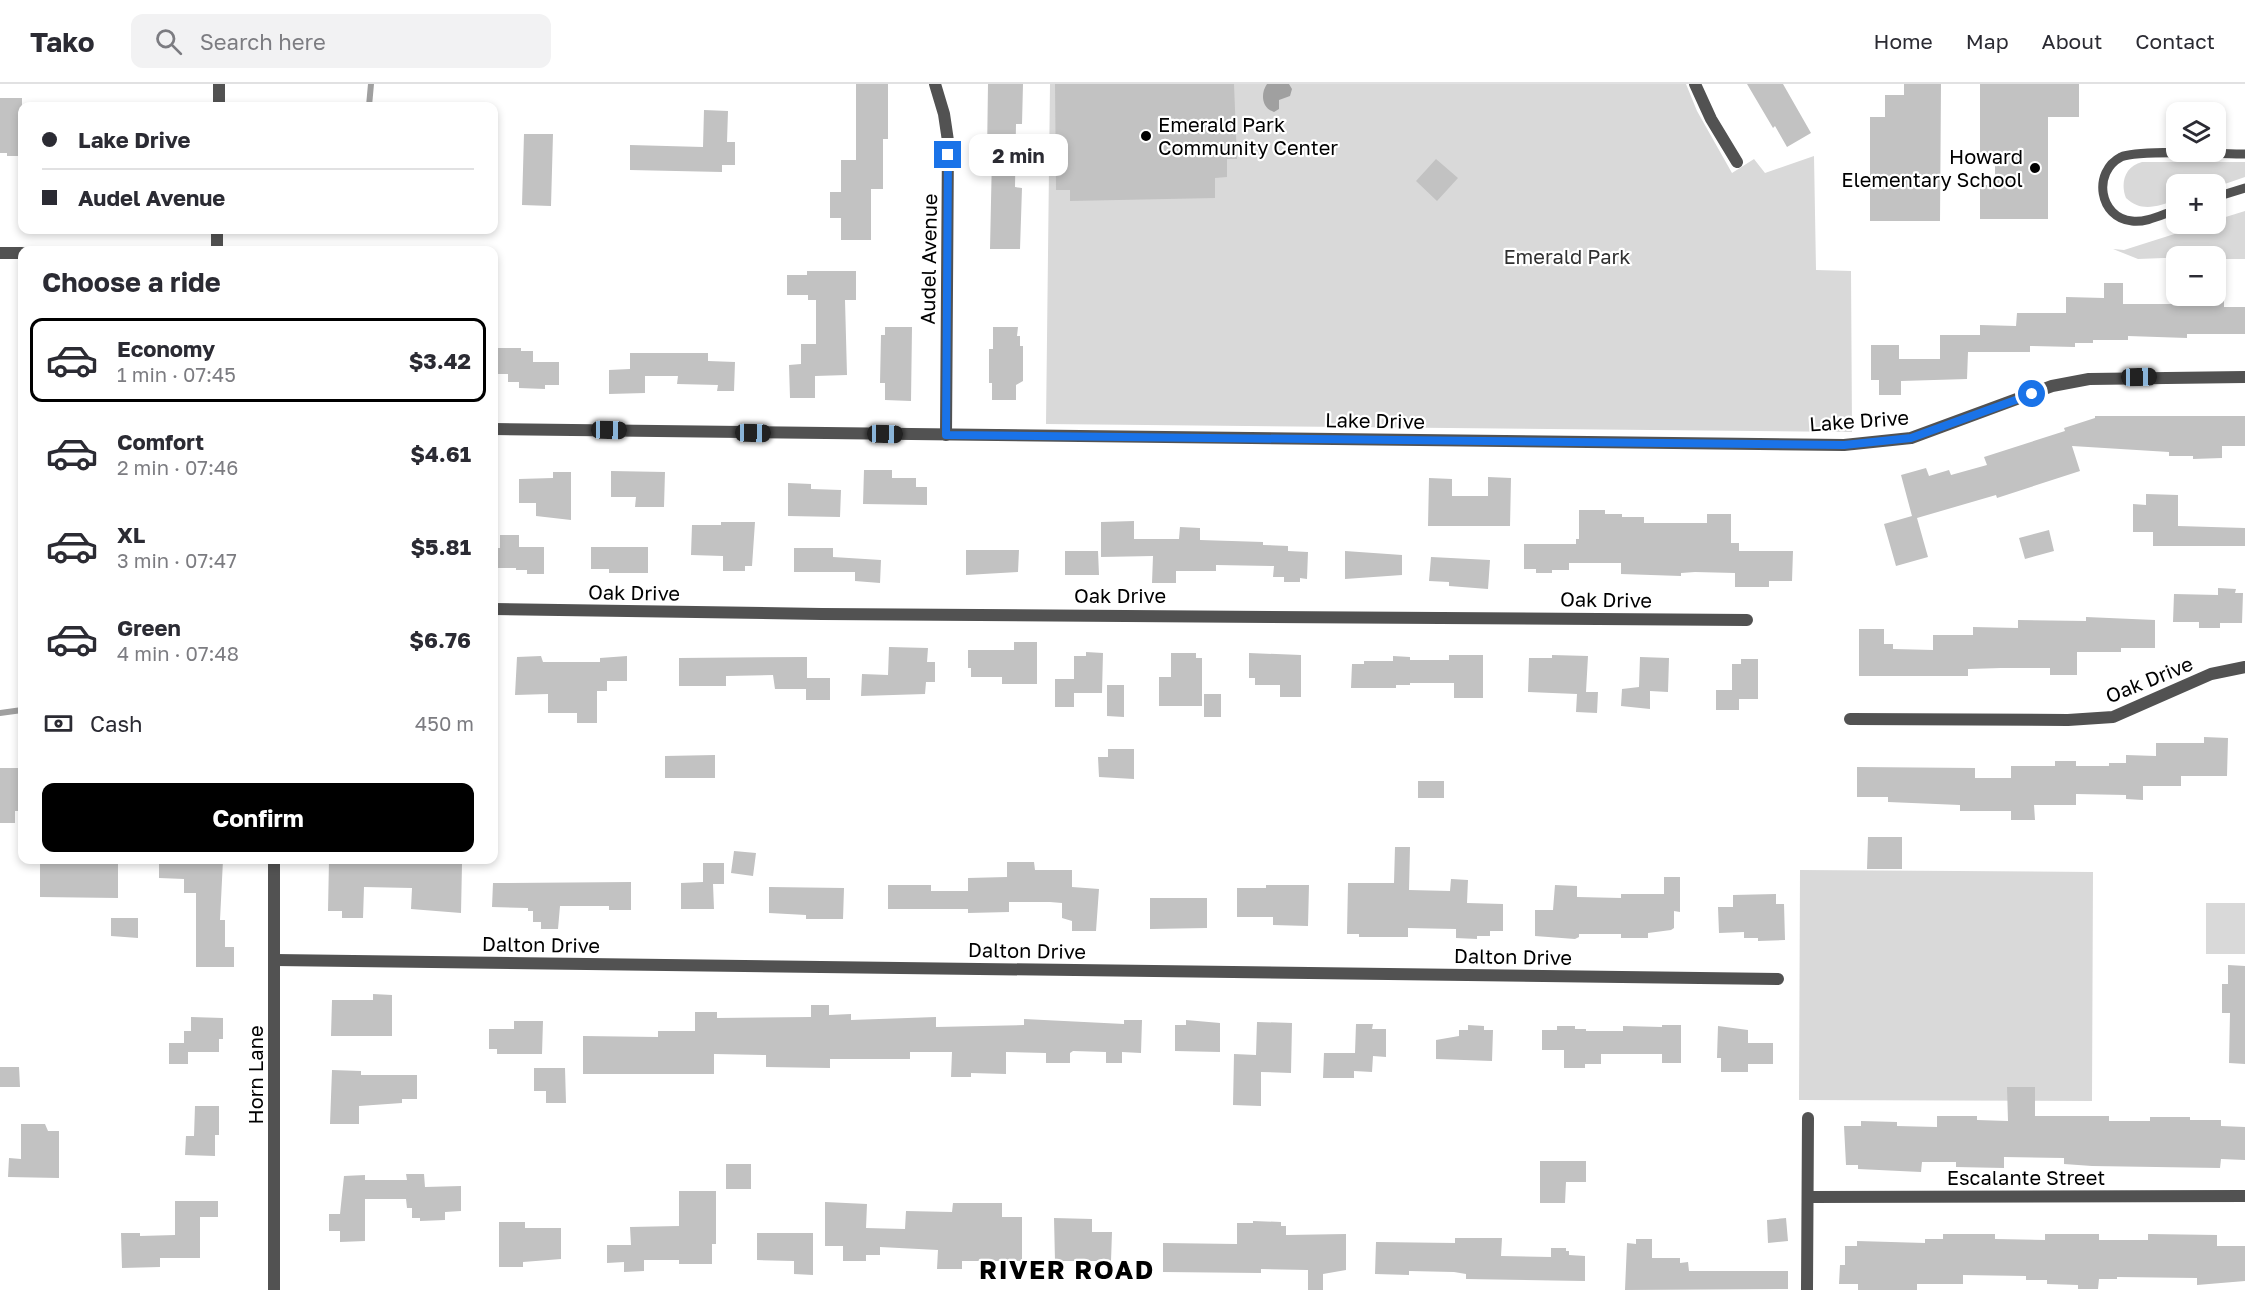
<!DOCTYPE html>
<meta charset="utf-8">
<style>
body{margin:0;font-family:"Golos Text",sans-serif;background:#f2f2f3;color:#2b2b33;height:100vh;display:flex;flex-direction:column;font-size:22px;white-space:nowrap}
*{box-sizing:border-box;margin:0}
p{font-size:20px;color:#7c7c81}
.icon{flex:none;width:33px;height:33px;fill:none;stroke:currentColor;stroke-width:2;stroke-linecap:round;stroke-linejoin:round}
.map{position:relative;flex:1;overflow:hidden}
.side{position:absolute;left:18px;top:162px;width:480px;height:618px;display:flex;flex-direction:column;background:#fff;border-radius:12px;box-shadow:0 3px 9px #0003}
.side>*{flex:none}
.guide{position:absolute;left:18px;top:18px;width:480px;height:132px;border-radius:12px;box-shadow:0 3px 9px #0003;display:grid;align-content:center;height:132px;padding:0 24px;background:#fff}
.tools{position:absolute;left:2166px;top:18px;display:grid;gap:12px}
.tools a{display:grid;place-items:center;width:60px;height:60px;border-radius:12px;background:#fff;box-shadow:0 3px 9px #0003;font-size:30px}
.end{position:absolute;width:27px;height:27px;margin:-14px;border:8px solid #1a73e8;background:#fff;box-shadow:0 0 0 3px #fff}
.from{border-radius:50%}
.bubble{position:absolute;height:42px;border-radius:12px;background:#fff;box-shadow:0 3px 9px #0003;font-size:20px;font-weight:700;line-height:42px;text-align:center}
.car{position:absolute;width:18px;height:36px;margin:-18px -9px;border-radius:8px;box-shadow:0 0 4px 2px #0007;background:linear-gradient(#222 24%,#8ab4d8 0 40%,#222 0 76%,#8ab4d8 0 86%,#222 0)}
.guide b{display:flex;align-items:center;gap:21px;height:57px;font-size:22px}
.guide b+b{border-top:2px solid #e1e1e2}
.guide i{width:15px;height:15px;background:#2b2b33}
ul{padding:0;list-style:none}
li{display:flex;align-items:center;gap:18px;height:84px;margin:0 12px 9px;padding:0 12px;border:3px solid transparent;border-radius:12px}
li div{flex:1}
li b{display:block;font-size:22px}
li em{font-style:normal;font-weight:700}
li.current{border-color:#000}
li>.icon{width:54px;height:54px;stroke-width:1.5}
h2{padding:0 24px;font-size:27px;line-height:72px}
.pay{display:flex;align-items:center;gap:15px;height:66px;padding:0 24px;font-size:22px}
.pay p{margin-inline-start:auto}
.action{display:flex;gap:12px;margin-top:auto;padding:12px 24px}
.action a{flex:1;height:69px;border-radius:12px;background:#000;color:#fff;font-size:24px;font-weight:700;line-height:69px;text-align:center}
header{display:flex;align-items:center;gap:36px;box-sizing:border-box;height:84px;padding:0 30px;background:#fff;border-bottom:2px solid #e1e1e2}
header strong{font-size:28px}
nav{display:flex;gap:33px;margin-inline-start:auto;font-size:21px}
.search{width:420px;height:54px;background:#f2f2f3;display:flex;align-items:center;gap:15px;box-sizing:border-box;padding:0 21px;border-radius:12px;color:#7c7c81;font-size:22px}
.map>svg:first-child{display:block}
.green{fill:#d9d9d9}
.water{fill:#a0a0a0}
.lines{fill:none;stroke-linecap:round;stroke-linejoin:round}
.stream{stroke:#a0a0a0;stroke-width:6}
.building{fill:#c2c2c2}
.service{stroke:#525252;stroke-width:9}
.minor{stroke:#525252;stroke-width:12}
.tertiary{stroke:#525252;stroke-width:12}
.route{stroke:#1a73e8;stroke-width:8}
.poi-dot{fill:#000;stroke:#fff;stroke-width:2}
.labels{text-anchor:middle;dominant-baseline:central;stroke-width:4.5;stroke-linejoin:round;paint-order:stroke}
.poi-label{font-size:20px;fill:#000;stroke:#fff;text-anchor:start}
.park-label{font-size:20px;fill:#303030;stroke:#fff}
.street-label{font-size:20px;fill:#000;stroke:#fff}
.district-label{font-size:26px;font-weight:bold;letter-spacing:1.5px;fill:#000;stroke:#fff}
</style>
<header>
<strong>Tako</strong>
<div class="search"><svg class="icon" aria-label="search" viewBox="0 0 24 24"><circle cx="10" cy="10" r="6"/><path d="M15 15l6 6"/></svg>Search here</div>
<nav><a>Home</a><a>Map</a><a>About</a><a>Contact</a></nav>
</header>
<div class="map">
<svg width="2245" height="1206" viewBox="0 0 2245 1206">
<rect width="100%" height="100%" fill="#fff"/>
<!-- green -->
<path class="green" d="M1050,0H1686L1697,27L1732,89L1754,75L1765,89L1814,72L1816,186L1851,187L1852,348L1046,340Z
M2142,78H2245V93L2216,103V100H2176V116C2158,122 2142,129 2126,114C2120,99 2125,82 2142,78Z
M2245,127V175H2216V172L2138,175L2113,165L2124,166L2206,140H2216V136Z
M1800,786L2093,788L2092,1017L1799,1016Z
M2206,819H2245V870H2206Z"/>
<!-- water -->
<path class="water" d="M1267,0H1289L1292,5L1290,12L1279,16V25L1274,28C1262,24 1260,10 1267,0Z"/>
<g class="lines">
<!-- stream -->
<path class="stream" d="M369,22L371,0
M0,629L22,626"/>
</g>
<!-- building -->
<path class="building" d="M856,0H888V55H883V105H871V156H841V134H830V108H841V76H856Z
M988,0H1023L1022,40H1016L1015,103L1022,104L1020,165H990L992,71H987Z
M1055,0H1234L1237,75H1227V93L1215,94V114L1070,117V106H1056Z
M1747,0H1783L1811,49L1787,63L1775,42L1773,44Z
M1904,0H1941L1940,137H1870V33H1885V11H1904Z
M1980,0H2079V33H2048V135H1980V101H1995V69H1980Z
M0,14H22V72H7V69H0Z
M704,26L728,27L727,58H735V81H722V88L630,86V61L703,63Z
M524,50H553L551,122L522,121Z
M1436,75L1458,94L1437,117L1416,97Z
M807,187H856V216H845L847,291L815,292V314H790L789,281L801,280V260H816V216H808V211H787V191H807Z
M2104,199H2123V220H2178V212H2224V223H2245V250H2187V254L2128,252V256H2093V259H2075V263L2030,262V268H1968L1967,295L1901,297V311H1879V296H1871V261H1899V275H1940V251H1980V241L2016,242L2017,229H2066V213L2104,214Z
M885,243H912L911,317L885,316V299H880L881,251H885Z
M993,243H1018L1017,252H1020V262H1023V297L1016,301V316H992V299H989V265H993Z
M494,264H521V267H533V278H559V301H545V305L519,304V298H508V290H494Z
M630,269H708V277L735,278L734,307H717L718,301L677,300L678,292H645V309L609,310V286L630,285Z
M2095,332H2245V362H2222V374L2193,375V372H2169V368L2072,362L2080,387L1997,414L1996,411L1917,434L1928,473L1896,482L1884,440L1912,432L1901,391L1926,384L1929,392L1949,386L1951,391L1987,381L1984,373L2065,347L2064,344L2095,334Z
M864,386H892V394H916V403H927V421L863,420Z
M611,387L665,388L664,423H635L636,413H611Z
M553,388H571V436L536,432V419H519V395L553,394Z
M1488,393L1511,394L1510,442H1428L1429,394L1452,395V412H1488Z
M788,399L811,400V405L841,406L840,433L788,432Z
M2146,410L2178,411V442L2245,444V462H2153V448H2133V420L2146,421Z
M1579,426H1605V430H1622V433H1644V439H1707V430H1731V459H1739V467H1793L1792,497H1769V503H1735V489L1695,488L1681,489V492L1621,490V479H1569V486H1552V489H1536V485H1524V460H1576V455H1579Z
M1134,437V455H1179L1180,443L1200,444V456L1263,458V461L1288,462V467L1308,468L1307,495L1300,494V498H1284V493H1273L1274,482L1216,481V487H1176V499H1152L1153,472L1101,473V438Z
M721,438H755L752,482H745V487H723V472L691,471L692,441H721Z
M2049,446L2054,467L2025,475L2019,454Z
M500,451H519V463H544V490H527V486H516V484H494V464H500Z
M591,463H648V489H609V485H591Z
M794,464H833V473L881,476L880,499L855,497V488H794Z
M966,466H1019L1018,488L966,491Z
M1065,467H1098L1099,491H1065Z
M1345,467L1402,471V491L1345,495Z
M1431,473L1490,476L1488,505L1449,502V498L1429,497Z
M2218,504L2236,505L2235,509H2243L2242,539H2220V544H2199V538H2173L2174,510L2218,511Z
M2086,533L2155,536V564H2121V568H2077V591H2050V584H2001L1968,585V592H1859V545H1884V560H1893V565L1933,566V551H1973V543L2018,544V536L2086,537Z
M1014,558H1037V600H1002V593H971V584H968V566H1014Z
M889,563L928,564L927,578H935V598H926L925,610L861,612L862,590L888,591Z
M1086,568L1103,569L1102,609H1074V623H1055V595H1074V572H1086Z
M1171,569H1196V574H1202V622H1159V593H1171Z
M1249,569L1301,571V613H1280V601H1255V594H1249Z
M1449,571H1483V614H1454V599H1410V601H1396V604H1351L1352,580H1364V577H1393V572L1410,573V576H1449Z
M1552,571L1588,572L1586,608H1598L1597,629L1576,628L1577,610L1528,608L1529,574H1552Z
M541,572L543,578H600V574L627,572V597H607V607H597V639H577V629H548V610L515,611L517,573Z
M807,573V594H830V616H806V605H775L773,591L726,592V602H679V574Z
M1640,573L1669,574L1668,608L1650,607V625L1621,622L1622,605L1639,603Z
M1741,575H1758V615H1739V626H1716V606H1732V580H1741Z
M1107,601H1124V633L1107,632Z
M1204,610H1221V633H1204Z
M2204,653L2228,654L2227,692H2181V702H2143V716L2126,715V711L2076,710V721H2034L2035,736H2011V727H1960V721L1888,718V713H1857V683L1975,684V694H2011V682H2055V677H2076V682H2109V679H2126V671L2156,672V659H2204Z
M1108,665H1134V695L1099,693L1098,673H1108Z
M715,671V694H665V672Z
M0,684H22V727H15V739H0Z
M1418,697H1444V714H1418Z
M1868,753H1902V785H1867Z
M1395,763H1410L1409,806L1450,807L1451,795L1468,796L1467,819L1503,820V847H1490V852H1477V855L1456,854V845L1408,844V853H1359V850H1347L1348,799H1394Z
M734,767L756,769L753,792L731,789Z
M40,776L118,777V814L40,813Z
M159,776H223L220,836H225V863H234V883H196V809H184V795L159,794Z
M329,776H426V779L462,780L461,829L411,825L412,804L364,803L363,834H342V827H328Z
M1007,778H1034L1035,786H1072V803L1099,805L1096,847H1072V837L1062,834V819L1050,818H1009V828L968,829V825H888V801H931V807H968V794L1007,793Z
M703,779H724V800H713L714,825H681V799L703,798Z
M1664,793H1680V828L1674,827V844L1671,846L1648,849V854H1621V850H1579V853L1575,855L1535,852V826H1553L1555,801L1577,802V813L1621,814V810H1664Z
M631,798V826H609V822H560L558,845H541V838H533V827H528V824L492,823L493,799Z
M1266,801H1309L1308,842L1273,841V833H1237V804H1266Z
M769,803L844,804L843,835H806V831L769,829Z
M1776,810V820H1784L1785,856L1758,857V854H1744V848L1719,849L1718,823H1733V811Z
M1150,814H1207V844L1150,845Z
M111,834H138V854L111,852Z
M2228,881L2245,882V980L2229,979L2230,929H2222V900H2228Z
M373,910L392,911V952H331L332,916H373Z
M811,921H829V931L851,930V936L936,933V943L1024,941V935L1124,940V936H1142L1141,969L1122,968V979H1106V968L1073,967L1070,969V979H1046V969L1006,968V990L971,989V993H951L952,968H910V975H830V984L766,983V971L714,970V990H583V952L658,953V947H695V928H717V934L811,933Z
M191,933L223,934V955H219V968H188V980H169V959H184V947H191Z
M1186,936L1220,939V968L1175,967V941H1186Z
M514,937H543L542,970H497V965H489V945H514Z
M1257,938L1292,939L1291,989L1261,988V1022L1233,1021L1234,970L1256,971Z
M1356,940H1373L1372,945H1386V973L1373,972L1372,988L1354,987V994H1323L1324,969H1355Z
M1468,941L1484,942V946H1493L1492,977L1436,975V956L1459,952V946H1468Z
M1662,941H1681V979H1662V970H1601V980H1585V984H1564V966H1542V946H1557V942H1575V945H1586V947H1623V942L1662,943Z
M1718,942L1748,946V959H1773V980H1748V988H1721V974H1717Z
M0,983H19L20,1003H0Z
M534,984H565L566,1019H546V1007H534Z
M332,986L361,987V991H417V1015H402V1019L359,1022V1040H330Z
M2007,1003H2035V1032H2109V1037H2150V1033H2190V1036H2221V1042L2245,1043V1076L2221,1075L2220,1084L2092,1082L2064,1080V1074L2004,1073V1084L1956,1083V1078H1922L1921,1088L1858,1085V1081H1846L1844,1042H1861V1037L1897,1038V1042L1937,1043V1032H1977V1036L2008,1037Z
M195,1022H219V1051H215V1072L185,1071L186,1052H194Z
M21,1040H45L48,1047H59V1094L8,1093L9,1074L21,1075Z
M1540,1077H1586V1098H1566L1565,1119H1540Z
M726,1080H751V1105H726Z
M406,1090H424L425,1103L461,1102V1127L445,1128V1136L420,1137V1134H412V1124H407L406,1115H365V1157L340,1158V1147H329V1130H340L344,1092L365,1091V1096H407Z
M679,1107H716V1160H712V1180H679V1176H644V1187L624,1188V1178L607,1179V1161H631L630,1143L679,1142Z
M175,1117H218V1133H200V1174H160V1183L122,1184L121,1149H140V1152L175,1151Z
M825,1118L867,1120L866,1144L905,1145L906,1127L952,1128L953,1119H1002V1133H1022V1177H962V1185H937L938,1166L880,1163V1171H866V1177H843V1162H825Z
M1054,1134L1092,1135V1148H1112L1111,1177H1055Z
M1786,1134L1788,1157L1768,1159L1767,1136Z
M1253,1137L1281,1138V1142H1286V1151L1346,1150V1186L1323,1190V1206H1308V1186L1261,1185V1189L1163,1188V1159L1237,1160V1139H1253Z
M499,1138H525V1144H561V1175L523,1178V1183H499Z
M757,1149H813V1191L794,1190V1177L757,1176Z
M1943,1150H1995V1155L2045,1156V1150H2099V1156H2148V1150L2217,1151V1162H2245V1197L2197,1201V1194L2117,1193V1195H2099L2098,1205H2078V1201L2047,1200V1196H2026V1192L1963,1191V1200H1917V1206H1858V1200H1839L1840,1181H1845V1162H1857V1157L1925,1159V1155H1943Z
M1455,1154H1502L1501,1172L1551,1173V1164H1566V1167H1569V1171L1585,1172V1197L1466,1195V1190L1454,1188L1409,1187V1191L1375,1190L1376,1158L1455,1159Z
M1636,1155H1652V1174H1680V1179L1688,1178L1689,1187H1788V1205L1625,1206L1627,1159L1636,1160Z"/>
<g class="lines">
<!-- service -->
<path class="service" d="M2216,113L2245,104
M2176,126C2163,130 2146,139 2132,137C2099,134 2092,88 2121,73C2138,65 2221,70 2245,70"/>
<!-- minor -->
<path class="minor" d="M935,0L944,30L948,57L946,351
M1695,0L1711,35L1737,78
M219,22V0
M217,166V146
M494,525L822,530L1747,536
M1850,635L2068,636L2113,633L2211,590L2245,583
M275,876L1778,895
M1808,1113L2245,1112
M1807,1206L1808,1034"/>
<!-- tertiary -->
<path class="tertiary" d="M0,169H22
M494,345L1844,361L1911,354L2052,302L2089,295L2245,293
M274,776V1206"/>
</g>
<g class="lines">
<!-- route -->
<path class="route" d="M948,71L946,351L1844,361L1911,354L2032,310"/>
</g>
<!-- markers -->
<g class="poi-dot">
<circle cx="1146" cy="52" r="6"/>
<circle cx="2035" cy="84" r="6"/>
</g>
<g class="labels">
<!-- poi labels -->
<g class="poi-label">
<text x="1158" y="40">Emerald Park<tspan x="1158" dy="23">Community Center</tspan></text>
<text x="2023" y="72" text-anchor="end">Howard<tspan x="2023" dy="23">Elementary School</tspan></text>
</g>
<!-- park labels -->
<g class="park-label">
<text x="1567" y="172">Emerald Park</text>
</g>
<!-- street labels -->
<g class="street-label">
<text transform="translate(928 175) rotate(-89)">Audel Avenue</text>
<text transform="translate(1375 336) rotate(1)">Lake Drive</text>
<text transform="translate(1859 336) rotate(-4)">Lake Drive</text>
<text transform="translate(634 508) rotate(1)">Oak Drive</text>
<text x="1120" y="511">Oak Drive</text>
<text transform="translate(1606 515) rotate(1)">Oak Drive</text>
<text transform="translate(2149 595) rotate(-22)">Oak Drive</text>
<text transform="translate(541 860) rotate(1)">Dalton Drive</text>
<text transform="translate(1027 866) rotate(1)">Dalton Drive</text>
<text transform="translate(1513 872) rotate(1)">Dalton Drive</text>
<text transform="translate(255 991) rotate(-90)">Horn Lane</text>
<text x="2026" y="1093">Escalante Street</text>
</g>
<!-- district labels -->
<g class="district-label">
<text x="1067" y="1185">RIVER ROAD</text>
</g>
</g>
</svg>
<div class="tools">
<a><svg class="icon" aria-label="layers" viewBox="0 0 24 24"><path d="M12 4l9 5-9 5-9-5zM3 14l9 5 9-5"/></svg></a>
<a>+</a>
<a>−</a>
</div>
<i class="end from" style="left:2032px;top:310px"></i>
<i class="end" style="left:948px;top:71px"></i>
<div class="bubble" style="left:969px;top:50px;width:99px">2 min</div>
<i class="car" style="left:2139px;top:293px;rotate:89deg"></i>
<i class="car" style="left:609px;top:346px;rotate:91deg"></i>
<i class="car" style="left:753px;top:349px;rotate:91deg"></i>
<i class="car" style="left:885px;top:350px;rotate:91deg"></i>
<div class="guide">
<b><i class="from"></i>Lake Drive</b>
<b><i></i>Audel Avenue</b>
</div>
<section class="side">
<h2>Choose a ride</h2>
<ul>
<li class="current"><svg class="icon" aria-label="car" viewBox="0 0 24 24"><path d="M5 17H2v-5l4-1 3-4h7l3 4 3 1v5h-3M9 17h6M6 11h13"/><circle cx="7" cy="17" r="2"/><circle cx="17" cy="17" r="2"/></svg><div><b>Economy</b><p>1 min · 07:45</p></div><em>$3.42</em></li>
<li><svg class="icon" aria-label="car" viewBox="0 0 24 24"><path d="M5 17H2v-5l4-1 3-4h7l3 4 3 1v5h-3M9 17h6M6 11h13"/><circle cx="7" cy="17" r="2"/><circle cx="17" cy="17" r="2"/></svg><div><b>Comfort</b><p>2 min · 07:46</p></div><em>$4.61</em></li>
<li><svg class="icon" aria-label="car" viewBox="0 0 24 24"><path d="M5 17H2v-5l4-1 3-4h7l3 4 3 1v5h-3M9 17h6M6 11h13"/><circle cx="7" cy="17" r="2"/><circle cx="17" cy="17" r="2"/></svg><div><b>XL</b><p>3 min · 07:47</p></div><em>$5.81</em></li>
<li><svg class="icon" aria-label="car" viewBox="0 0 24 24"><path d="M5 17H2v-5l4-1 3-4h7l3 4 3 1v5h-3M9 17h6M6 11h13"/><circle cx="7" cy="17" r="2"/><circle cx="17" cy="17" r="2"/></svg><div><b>Green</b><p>4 min · 07:48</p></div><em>$6.76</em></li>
</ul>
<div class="pay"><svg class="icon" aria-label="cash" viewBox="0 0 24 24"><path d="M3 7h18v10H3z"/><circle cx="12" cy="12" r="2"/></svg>Cash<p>450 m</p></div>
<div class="action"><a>Confirm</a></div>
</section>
</div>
